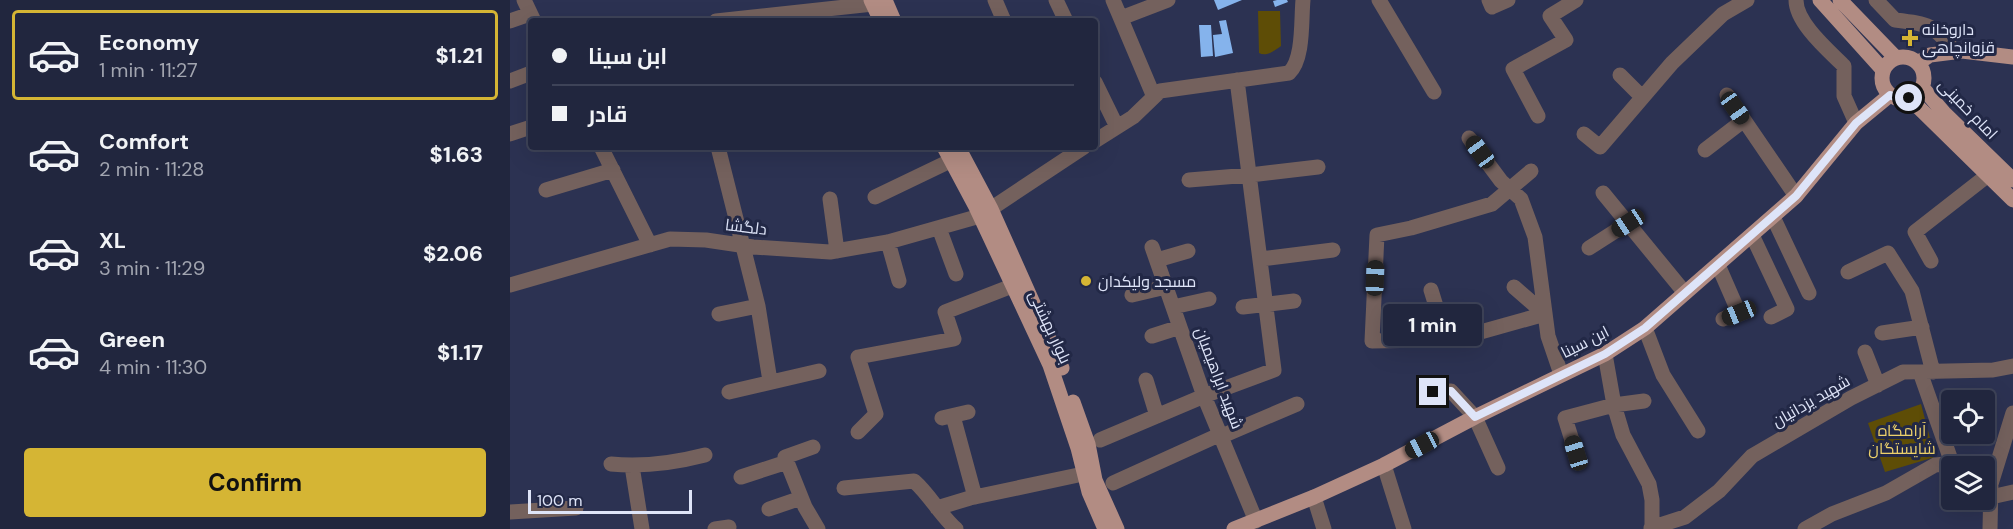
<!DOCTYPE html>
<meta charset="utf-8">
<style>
body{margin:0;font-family:"DM Sans",Cairo,sans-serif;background:#2d3249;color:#f1f3f6;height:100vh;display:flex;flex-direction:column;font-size:22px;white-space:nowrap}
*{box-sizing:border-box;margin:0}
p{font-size:20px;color:#a2a5b0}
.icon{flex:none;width:33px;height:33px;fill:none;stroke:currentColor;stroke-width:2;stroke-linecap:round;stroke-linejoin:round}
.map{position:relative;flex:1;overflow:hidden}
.side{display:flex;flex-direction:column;background:#21263e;width:510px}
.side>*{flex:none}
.hud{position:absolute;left:18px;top:18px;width:570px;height:132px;border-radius:6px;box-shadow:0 6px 24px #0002,0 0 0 2px #3e4358;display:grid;align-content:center;height:132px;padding:0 24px;background:#21263e}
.fabs{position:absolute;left:1431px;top:390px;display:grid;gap:12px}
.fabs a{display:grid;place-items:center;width:54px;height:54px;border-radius:6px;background:#21263e;box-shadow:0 6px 24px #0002,0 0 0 2px #3e4358;font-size:30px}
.scale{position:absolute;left:18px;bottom:15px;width:164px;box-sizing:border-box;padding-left:6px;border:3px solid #dee4f8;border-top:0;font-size:16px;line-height:21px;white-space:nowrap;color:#dee4f8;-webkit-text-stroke:4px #222846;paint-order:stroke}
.end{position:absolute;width:27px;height:27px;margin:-14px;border:8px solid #dee4f8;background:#111;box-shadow:0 0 0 3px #111}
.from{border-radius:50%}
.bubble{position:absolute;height:42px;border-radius:6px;background:#21263e;box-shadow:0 6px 24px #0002,0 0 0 2px #3e4358;font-size:20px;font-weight:700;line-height:42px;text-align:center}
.car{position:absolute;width:18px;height:36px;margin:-18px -9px;border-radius:8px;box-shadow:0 0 4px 2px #0007;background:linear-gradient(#222 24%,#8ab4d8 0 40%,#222 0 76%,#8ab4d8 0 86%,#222 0)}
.hud b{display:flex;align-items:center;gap:21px;height:57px;font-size:22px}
.hud b+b{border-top:2px solid #3e4358}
.hud i{width:15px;height:15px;background:#f1f3f6}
ul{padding:10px 0 0;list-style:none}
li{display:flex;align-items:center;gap:18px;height:90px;margin:0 12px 9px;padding:0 12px;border:3px solid transparent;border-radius:6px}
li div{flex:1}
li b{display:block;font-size:22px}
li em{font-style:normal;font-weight:700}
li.active{border-color:#d5b534}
li>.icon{width:54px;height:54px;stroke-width:1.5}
.button{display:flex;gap:12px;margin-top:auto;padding:12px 24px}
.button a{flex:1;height:69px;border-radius:6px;background:#d5b534;color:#111;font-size:24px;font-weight:700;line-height:69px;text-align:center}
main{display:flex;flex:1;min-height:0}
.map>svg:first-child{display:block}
.green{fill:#5e4d06}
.building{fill:#85b3ec}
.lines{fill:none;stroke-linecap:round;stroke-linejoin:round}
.minor{stroke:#74615d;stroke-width:15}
.major{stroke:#b28c83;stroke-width:15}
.route{stroke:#dee4f8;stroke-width:8}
.poi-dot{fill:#d5b534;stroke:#222846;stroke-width:2}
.labels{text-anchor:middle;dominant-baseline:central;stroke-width:6;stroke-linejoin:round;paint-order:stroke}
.poi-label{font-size:16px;fill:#dee4f8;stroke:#222846;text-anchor:start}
.street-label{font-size:16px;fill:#dee4f8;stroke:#222846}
.park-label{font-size:16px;fill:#eed26b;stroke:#222846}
</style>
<main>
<section class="side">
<ul>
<li class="active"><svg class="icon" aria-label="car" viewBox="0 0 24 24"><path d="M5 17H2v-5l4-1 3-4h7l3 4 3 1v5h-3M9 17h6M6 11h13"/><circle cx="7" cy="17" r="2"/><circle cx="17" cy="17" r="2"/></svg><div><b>Economy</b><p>1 min · 11:27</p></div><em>$1.21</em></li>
<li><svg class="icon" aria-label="car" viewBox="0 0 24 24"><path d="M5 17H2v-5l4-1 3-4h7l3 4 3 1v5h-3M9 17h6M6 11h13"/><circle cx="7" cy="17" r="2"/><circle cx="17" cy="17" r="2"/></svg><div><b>Comfort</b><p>2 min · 11:28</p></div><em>$1.63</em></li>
<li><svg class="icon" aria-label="car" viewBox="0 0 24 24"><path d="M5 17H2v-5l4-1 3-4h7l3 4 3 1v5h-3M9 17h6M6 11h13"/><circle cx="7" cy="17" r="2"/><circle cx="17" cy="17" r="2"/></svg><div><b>XL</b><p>3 min · 11:29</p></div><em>$2.06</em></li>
<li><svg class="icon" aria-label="car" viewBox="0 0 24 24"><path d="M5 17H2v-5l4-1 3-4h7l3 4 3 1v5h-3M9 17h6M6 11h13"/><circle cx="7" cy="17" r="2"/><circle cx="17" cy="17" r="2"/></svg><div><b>Green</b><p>4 min · 11:30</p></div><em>$1.17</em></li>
</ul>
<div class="button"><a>Confirm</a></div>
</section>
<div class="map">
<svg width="1503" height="529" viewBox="0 0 1503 529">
<rect width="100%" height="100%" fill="#2c3252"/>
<!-- green -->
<path class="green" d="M748,11H770L771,46C764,51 756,57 749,53Z
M1411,404L1425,457L1375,472L1358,423Z"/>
<!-- building -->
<path class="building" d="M704,0H732L708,10Z
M767,0H777L778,2L765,7L763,1Z
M716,20L723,53L705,57L703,35L712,34L709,21Z
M689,25H701L703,56L691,57Z"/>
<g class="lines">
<!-- minor -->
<path class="minor" d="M14,0L24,21
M485,0L494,21
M546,0L556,21
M603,0L644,97
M869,0L924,92
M979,0L982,7L998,0
M1286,0C1286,23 1318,50 1334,66V96L1346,123
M1366,0L1385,20C1420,24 1424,25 1445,52
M611,18L658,0
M0,21L20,14
M206,21L363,4
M1110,75L1132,97
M0,81L21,73
M585,82L607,127
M1217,95L1286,196
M1028,116L1003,69L1056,40L1040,16L1066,0
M0,134L21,127
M1074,134L1090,147L1162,63L1213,14L1237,0
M959,138L991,181L1011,199L1025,237L1038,336L1051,374
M585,141L623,117L650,91L779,73C794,59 791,20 793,0
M91,147L140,245
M208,147L248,306L260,381
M1195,150L1234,120
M679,180L740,175L808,167
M36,190L103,170
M1093,193L1175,293
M365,197L440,161
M320,199L327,251
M1263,217L1299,293
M429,228L446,274
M1242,235L1277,309L1261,317
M378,242L389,281
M642,247L694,396L746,521
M1079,248L1118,223
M751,259L823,250
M647,260L678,251
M1421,261L1405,232L1478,175
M1208,265L1229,313L1213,319
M1338,272L1378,253L1402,291L1423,372
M0,285L160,239L196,240L243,247L320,252L378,242L470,216L574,147
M921,290L934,332L918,340L862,341L867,235L901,228L982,204L1021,171
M622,295L656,287
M663,307L699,299
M733,307L784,301
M209,314L248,306
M1135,328L1153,375L1188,431
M967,333L1035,314L1004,287
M1372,333L1412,327
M642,336L670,327
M1355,352L1368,385
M1095,354L1104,405L1113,435L1139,484L1142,500V529
M1410,372L1442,463
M636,380L647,416
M219,392L309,371
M923,392L941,391L965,417L988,468
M443,416L465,497
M432,418L458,412
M348,432L366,414L348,357L444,339L435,312L502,286
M712,436L787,404
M590,440L694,396L764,370L727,80
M303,447L275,457L295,507L308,529
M1066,453L1055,418L1104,405L1134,401
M101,464C132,467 164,463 195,455
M874,465L894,529
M122,466L132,529
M231,477L277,462
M603,483L711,434
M334,488L404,481C420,495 430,515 446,529
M804,497L814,529
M1481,497L1503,492
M427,508L460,498L573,474
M259,509L291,498
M0,512L66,508
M1141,528L1175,517L1209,491L1242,456L1341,398L1393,372L1483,370L1503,366
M205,529L219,527
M1295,529L1322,514L1376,493L1425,465L1457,462L1465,466
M1480,529L1481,484L1503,413"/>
<!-- major -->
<path class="major" d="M361,0L371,21
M375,0L384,21
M1310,0L1373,70
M1330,0L1386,58
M1372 78a21 21 0 1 1 42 0a21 21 0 1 1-42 0Z
M1408,63L1420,55L1452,51L1503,57
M1412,87L1435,114L1503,180
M1399,98L1503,200
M434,147L466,207L540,365L568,448L579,492L595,529
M448,147L481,209L552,368
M563,402L578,444L585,480L607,529
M724,529L804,497L874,465L965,417L1095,354L1135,328L1286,196L1346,123L1380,95"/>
</g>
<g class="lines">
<!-- route -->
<path class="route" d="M923,392L941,391L965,417L1095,354L1135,328L1286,196L1346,123L1380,95L1389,99L1399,98"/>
</g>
<!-- markers -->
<g class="poi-dot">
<path d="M1397 29h6v6h6v6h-6v6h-6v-6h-6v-6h6z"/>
<circle cx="576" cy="281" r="6"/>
</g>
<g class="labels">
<!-- poi labels -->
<g class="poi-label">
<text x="1412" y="29">داروخانه<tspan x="1412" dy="18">قزوانچاهی</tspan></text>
<text x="588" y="281">مسجد ولیکدان</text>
</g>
<!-- street labels -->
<g class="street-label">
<text transform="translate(1458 109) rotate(46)">امام خمینی</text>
<text transform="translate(236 227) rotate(7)">دلگشا</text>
<text transform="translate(540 327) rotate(65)">بلوار بهشتی</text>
<text transform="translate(1075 342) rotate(-27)">ابن سینا</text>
<text transform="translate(709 378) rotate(69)">شهید ابراهیمیان</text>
<text transform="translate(1301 401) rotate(-30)">شهید یزدانیان</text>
</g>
<!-- park labels -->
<g class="park-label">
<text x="1392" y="430">آرامگاه<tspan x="1392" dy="18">شایستگان</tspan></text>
</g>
</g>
</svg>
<div class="fabs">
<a><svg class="icon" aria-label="locate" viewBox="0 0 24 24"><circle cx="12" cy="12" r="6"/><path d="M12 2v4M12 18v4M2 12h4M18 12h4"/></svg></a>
<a><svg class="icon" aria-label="layers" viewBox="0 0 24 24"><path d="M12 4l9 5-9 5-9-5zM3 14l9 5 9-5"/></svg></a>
</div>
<div class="scale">100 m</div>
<i class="end from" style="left:1399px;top:98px"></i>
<i class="end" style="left:923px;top:392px"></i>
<div class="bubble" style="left:873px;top:304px;width:99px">1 min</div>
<i class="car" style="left:1225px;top:108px;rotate:145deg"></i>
<i class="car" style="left:970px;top:152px;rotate:324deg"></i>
<i class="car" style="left:1118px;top:223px;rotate:237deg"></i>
<i class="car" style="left:865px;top:278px;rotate:2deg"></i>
<i class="car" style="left:1229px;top:313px;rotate:248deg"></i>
<i class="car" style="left:912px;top:445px;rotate:242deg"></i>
<i class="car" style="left:1066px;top:453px;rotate:343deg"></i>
<div class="hud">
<b><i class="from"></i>ابن سینا</b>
<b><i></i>قادر</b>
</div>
</div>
</main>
